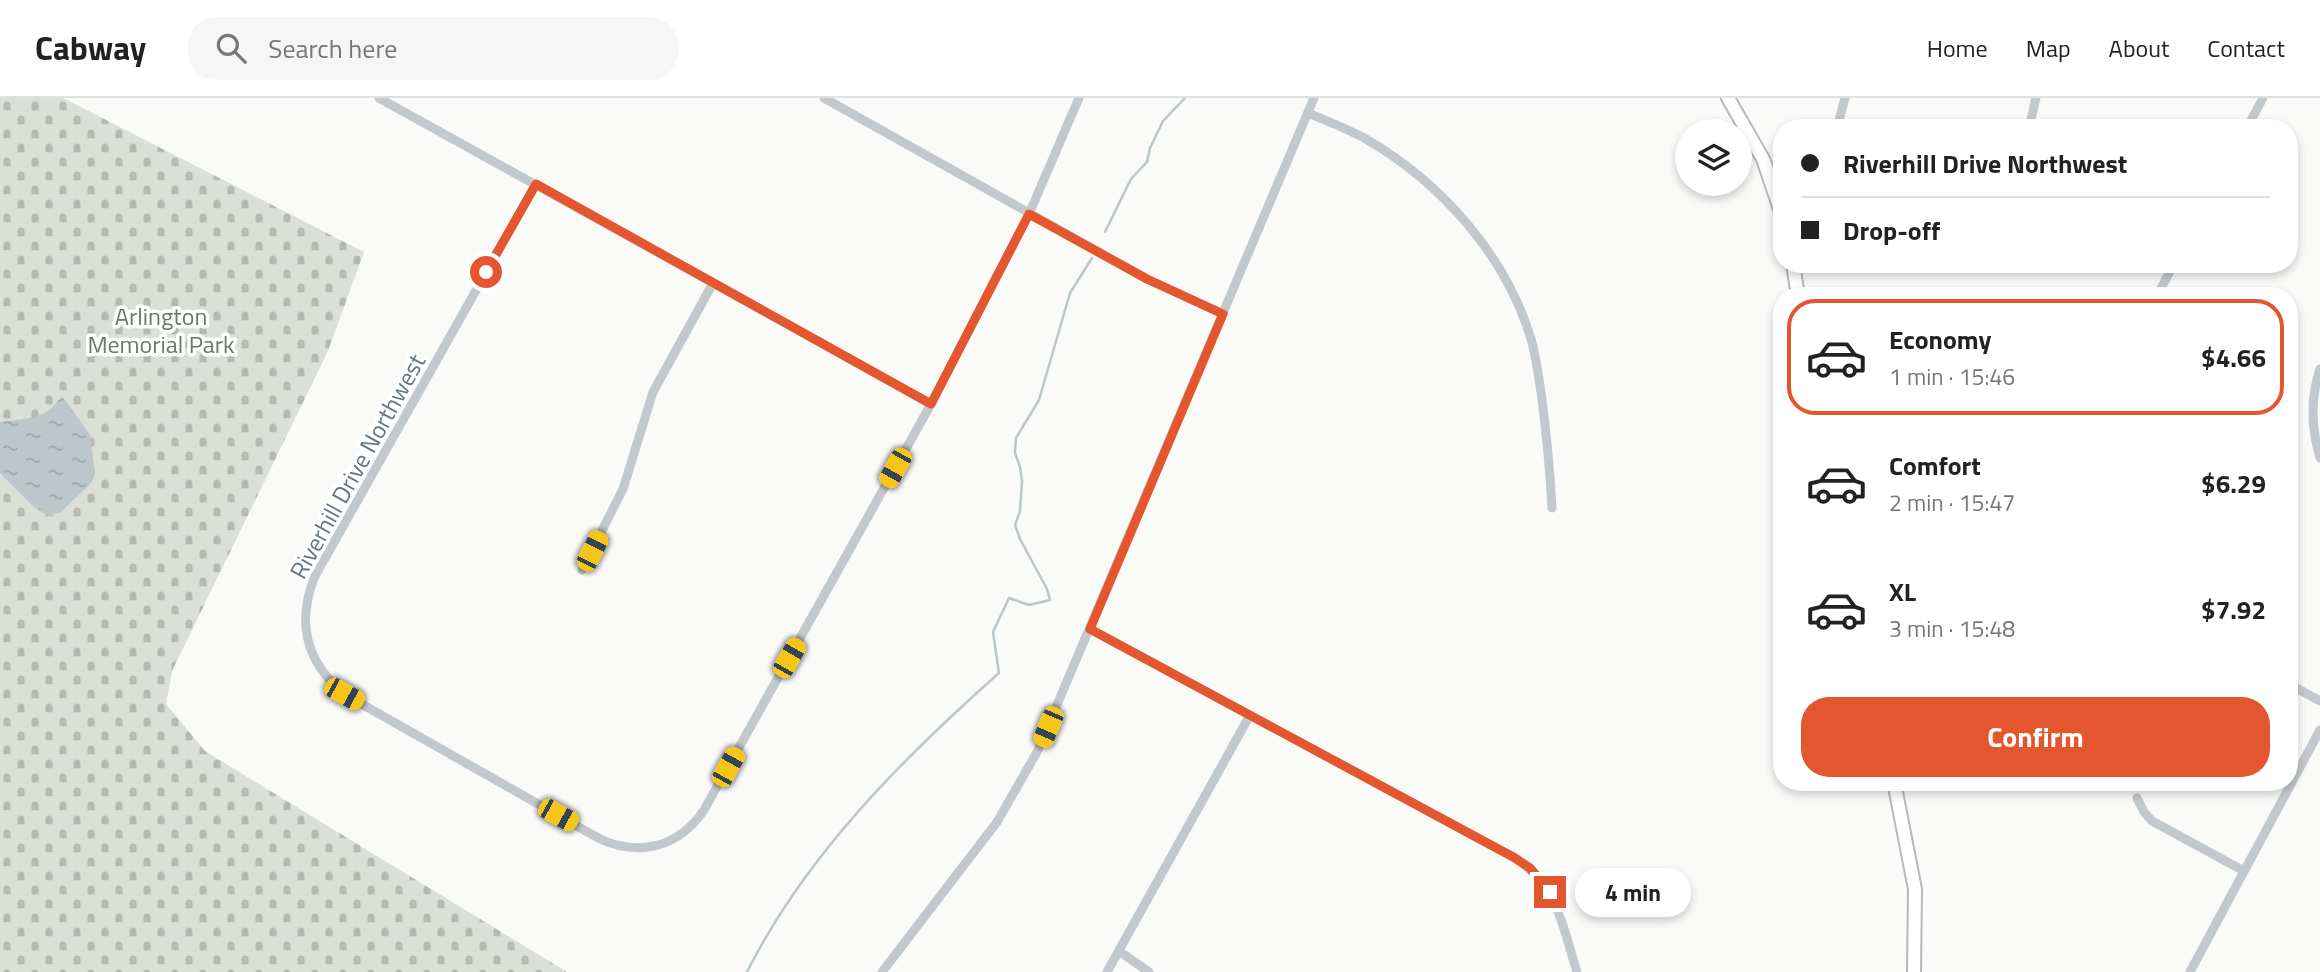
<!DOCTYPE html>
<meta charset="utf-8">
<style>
body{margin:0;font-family:"Titillium Web",sans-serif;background:#f6f6f6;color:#222;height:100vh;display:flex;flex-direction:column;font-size:26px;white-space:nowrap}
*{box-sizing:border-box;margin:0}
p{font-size:23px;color:#767676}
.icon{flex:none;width:38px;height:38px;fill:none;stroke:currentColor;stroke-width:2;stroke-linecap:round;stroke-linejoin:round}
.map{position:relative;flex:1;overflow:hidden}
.panel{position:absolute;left:1773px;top:189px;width:525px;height:504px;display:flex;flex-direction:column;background:#fff;border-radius:28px;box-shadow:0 4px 10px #0003}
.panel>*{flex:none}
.hud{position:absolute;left:1773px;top:21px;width:525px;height:154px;border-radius:28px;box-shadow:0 4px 10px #0003;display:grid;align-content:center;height:154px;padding:0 28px;background:#fff}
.buttons{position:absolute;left:1675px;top:21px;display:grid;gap:14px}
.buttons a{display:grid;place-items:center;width:77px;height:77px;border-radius:50%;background:#fff;box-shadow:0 4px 10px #0003;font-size:35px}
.end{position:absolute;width:32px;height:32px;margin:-16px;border:9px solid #e4572e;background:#fff;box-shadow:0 0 0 4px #fff}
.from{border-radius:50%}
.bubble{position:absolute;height:49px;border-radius:24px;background:#fff;box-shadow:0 4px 10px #0003;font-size:23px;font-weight:700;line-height:49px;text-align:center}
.car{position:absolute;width:21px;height:42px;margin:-21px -10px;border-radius:9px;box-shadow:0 0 5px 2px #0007;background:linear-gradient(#f5c518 24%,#345 0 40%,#f5c518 0 76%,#345 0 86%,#f5c518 0)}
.hud b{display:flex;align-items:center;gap:24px;height:66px;font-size:26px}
.hud b+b{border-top:2px solid #e0e0e0}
.hud i{width:18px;height:18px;background:#222}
ul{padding:12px 0 0;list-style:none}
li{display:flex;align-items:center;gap:21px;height:116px;margin:0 14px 10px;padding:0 14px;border:4px solid transparent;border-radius:28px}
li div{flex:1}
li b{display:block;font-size:26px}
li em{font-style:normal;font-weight:700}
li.selected{border-color:#e4572e}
li>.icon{width:63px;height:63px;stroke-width:1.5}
.button{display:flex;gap:14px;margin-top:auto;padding:14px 28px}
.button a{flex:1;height:80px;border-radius:28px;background:#e4572e;color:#fff;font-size:28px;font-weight:700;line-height:80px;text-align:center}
header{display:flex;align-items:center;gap:42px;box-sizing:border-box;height:98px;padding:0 35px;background:#fff;border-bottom:2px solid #e0e0e0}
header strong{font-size:33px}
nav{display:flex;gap:38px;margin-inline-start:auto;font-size:24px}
.search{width:490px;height:63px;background:#f6f6f6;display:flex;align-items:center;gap:18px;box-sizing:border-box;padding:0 24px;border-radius:28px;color:#767676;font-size:26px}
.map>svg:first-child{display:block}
.cemetery{fill:url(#cemetery-stones)}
.water{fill:url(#water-ripples)}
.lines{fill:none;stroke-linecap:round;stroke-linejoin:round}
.stream{stroke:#bbc7cb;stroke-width:2.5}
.secondary-casing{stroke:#b3babf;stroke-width:16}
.street{stroke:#c3c8cc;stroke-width:9}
.secondary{stroke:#fff;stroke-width:12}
.route{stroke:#e4572e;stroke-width:9}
.labels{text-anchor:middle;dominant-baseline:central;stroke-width:7;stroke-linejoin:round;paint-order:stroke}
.park-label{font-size:24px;fill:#687a64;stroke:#fff}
.street-label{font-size:24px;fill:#657683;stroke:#fff}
</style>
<header>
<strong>Cabway</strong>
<div class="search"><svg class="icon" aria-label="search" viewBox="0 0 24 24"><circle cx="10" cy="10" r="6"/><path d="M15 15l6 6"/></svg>Search here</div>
<nav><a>Home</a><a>Map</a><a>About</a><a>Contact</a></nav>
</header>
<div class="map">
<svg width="2320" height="874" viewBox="0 0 2320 874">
<defs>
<pattern id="cemetery-stones" width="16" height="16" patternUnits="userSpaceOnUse" patternTransform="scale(1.75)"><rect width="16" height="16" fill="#dadfd7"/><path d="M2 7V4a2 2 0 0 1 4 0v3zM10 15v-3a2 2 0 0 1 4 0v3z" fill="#b4b9b4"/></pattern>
<pattern id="water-ripples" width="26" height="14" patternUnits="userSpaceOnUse" patternTransform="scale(1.75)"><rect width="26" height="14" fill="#bbc7cb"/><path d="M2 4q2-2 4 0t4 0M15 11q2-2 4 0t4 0" fill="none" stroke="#9ca6aa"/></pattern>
</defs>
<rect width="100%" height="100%" fill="#fafaf8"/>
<!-- cemetery -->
<path class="cemetery" d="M0,0H63L364,154L328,253L172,573L166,606L205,653L567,874H0Z"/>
<!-- water -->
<path class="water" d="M63,299L90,337L95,376L91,385L61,414L48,418L34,409L0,375V324C15,322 39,321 51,311C56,306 57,302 63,299Z"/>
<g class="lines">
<!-- stream -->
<path class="stream" d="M1105,134L1131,81L1147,64L1150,50L1163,23L1185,0
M747,874C806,757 902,661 999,575L993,534L1009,500L1029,507L1050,502L1047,491L1020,441L1015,427L1020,413L1022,383L1020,369L1015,355L1016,340L1039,302L1070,195L1092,160"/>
<!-- secondary casing -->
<g class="secondary-casing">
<path id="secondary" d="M1728,0L1763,61L1782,117
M1793,166L1798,198
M1894,684L1915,791L1914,874"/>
</g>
<!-- street -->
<path class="street" d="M379,0L931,306
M824,0L1147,181L1223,216
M1308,15C1327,23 1348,31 1366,41C1442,85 1506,158 1531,241C1536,258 1538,276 1541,294C1546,332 1550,371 1552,410
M1837,30L1845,0
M2029,30L2036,0
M2247,30L2263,0
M1763,61L1775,71L1782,73
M536,86L315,478C296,524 306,564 344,596L600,741C640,759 679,749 704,712L931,306L1029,116L1079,0
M2157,198L2174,166
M2320,271C2310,301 2311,330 2320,360
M582,472L623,391L653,294L713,185
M1090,531L1515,760C1559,790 1562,827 1577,874
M2289,586L2320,603
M2137,700L2144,714L2152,723L2244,773
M1119,853L1149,874
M882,874L997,724L1037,654L1314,0
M1107,874L1250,617
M2190,874L2320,632"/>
<!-- secondary -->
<use href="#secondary" class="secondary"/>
</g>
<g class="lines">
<!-- route -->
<path class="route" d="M486,174L536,86L931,306L1029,116L1147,181L1223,216L1090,531L1515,760L1530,770L1550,794"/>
</g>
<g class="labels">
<!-- park labels -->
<g class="park-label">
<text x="161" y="218">Arlington<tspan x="161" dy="28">Memorial Park</tspan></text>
</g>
<!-- street labels -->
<g class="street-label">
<text transform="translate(357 368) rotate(-61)">Riverhill Drive Northwest</text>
</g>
</g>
</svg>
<div class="buttons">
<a><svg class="icon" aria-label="layers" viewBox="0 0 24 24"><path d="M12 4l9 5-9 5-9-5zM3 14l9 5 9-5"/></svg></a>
</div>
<i class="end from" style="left:486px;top:174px"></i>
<i class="end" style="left:1550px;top:794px"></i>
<div class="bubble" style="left:1575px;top:770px;width:116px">4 min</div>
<i class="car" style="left:895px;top:370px;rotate:209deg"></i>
<i class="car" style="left:592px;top:453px;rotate:27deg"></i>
<i class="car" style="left:789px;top:560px;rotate:30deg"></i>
<i class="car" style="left:344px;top:596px;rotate:119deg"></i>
<i class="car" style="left:1048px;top:629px;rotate:203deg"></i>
<i class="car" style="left:728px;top:669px;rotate:29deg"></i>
<i class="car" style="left:558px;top:717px;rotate:119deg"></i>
<div class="hud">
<b><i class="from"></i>Riverhill Drive Northwest</b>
<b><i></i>Drop-off</b>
</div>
<section class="panel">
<ul>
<li class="selected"><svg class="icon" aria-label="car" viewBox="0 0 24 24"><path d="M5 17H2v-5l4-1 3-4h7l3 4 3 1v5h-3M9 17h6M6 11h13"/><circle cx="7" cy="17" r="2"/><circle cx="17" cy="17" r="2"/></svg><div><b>Economy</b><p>1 min · 15:46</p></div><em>$4.66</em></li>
<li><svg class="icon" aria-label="car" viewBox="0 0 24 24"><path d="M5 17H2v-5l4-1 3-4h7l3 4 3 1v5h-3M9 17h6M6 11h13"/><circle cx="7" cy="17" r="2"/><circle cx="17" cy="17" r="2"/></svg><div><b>Comfort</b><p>2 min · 15:47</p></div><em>$6.29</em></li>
<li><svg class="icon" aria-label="car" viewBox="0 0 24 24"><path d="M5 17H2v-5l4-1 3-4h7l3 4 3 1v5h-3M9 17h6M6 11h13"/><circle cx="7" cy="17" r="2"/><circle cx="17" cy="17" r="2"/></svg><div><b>XL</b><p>3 min · 15:48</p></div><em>$7.92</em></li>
</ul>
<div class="button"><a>Confirm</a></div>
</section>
</div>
